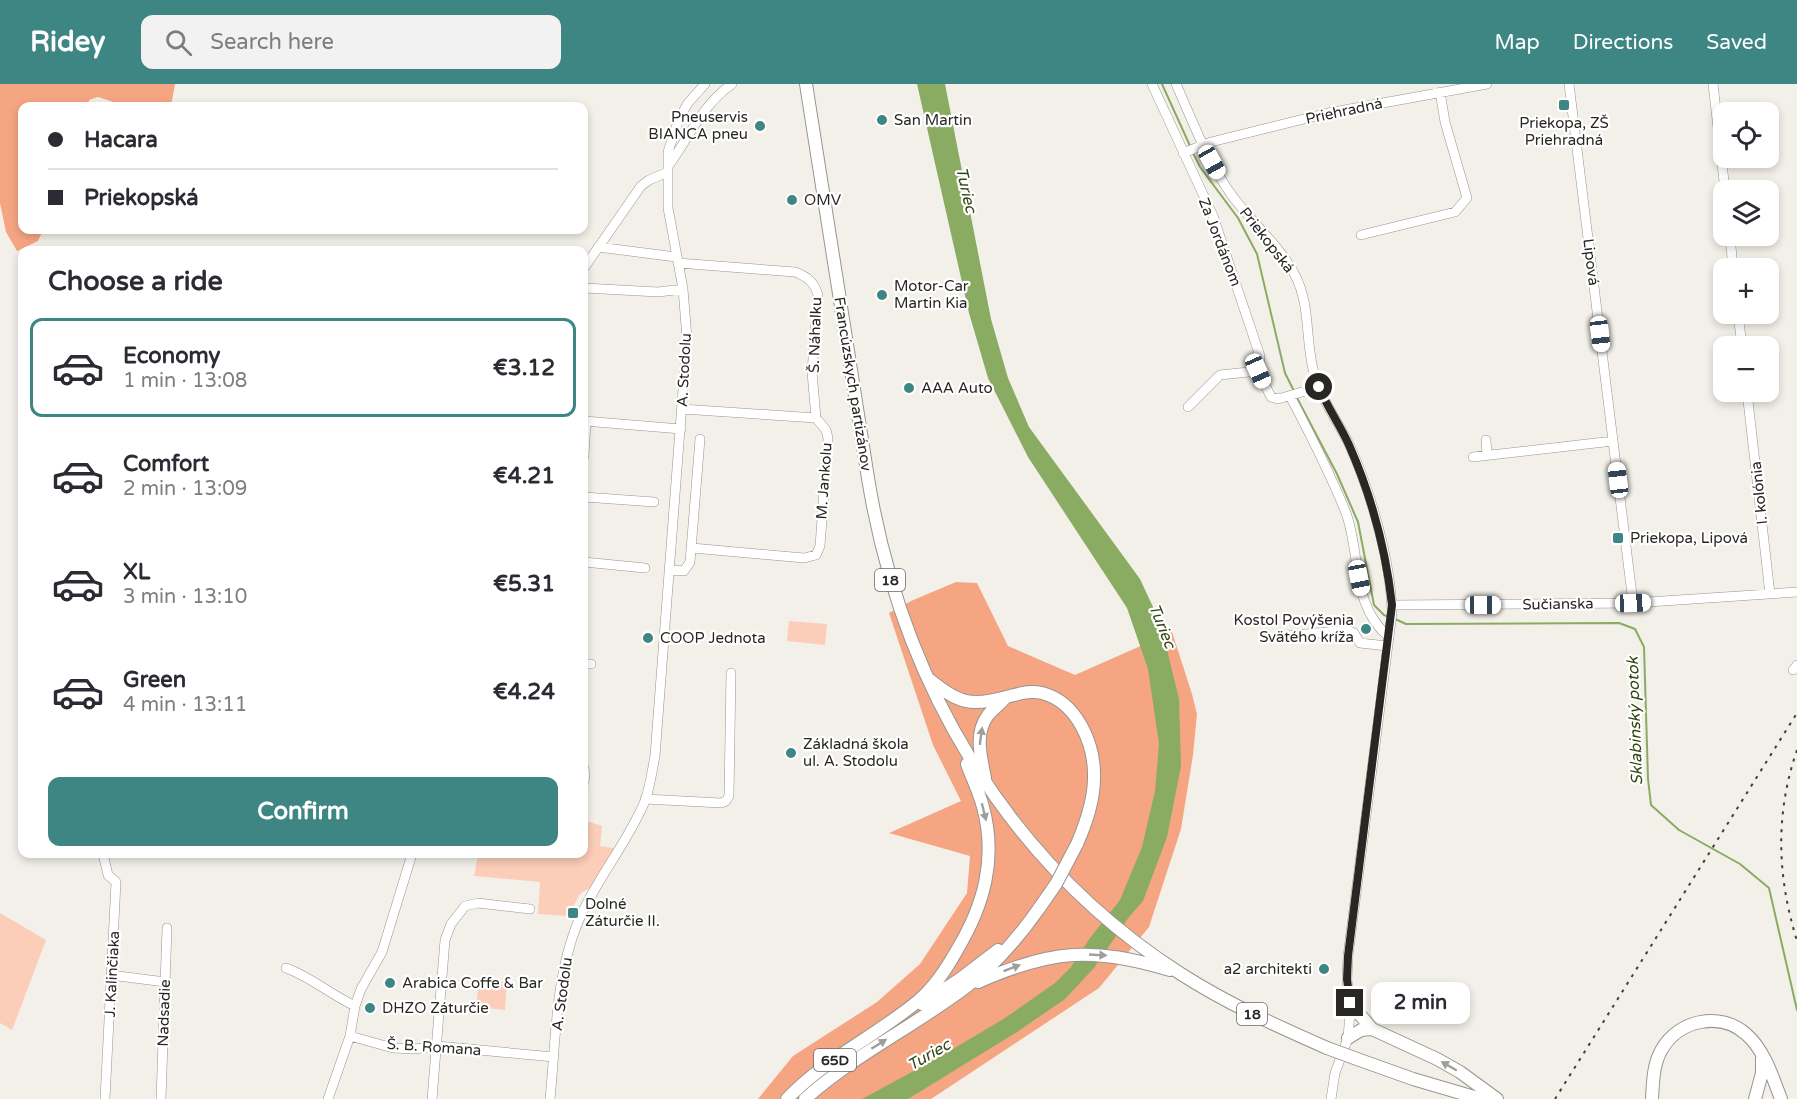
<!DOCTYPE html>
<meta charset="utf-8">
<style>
body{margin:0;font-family:"Varela Round",sans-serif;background:#f2f2f3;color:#2b2b33;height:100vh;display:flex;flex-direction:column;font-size:22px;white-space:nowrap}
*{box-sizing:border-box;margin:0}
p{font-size:20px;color:#7c7c81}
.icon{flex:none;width:33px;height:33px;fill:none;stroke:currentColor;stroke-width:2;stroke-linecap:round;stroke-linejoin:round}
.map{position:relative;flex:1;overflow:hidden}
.side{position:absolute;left:18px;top:162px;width:570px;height:612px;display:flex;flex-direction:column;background:#fff;border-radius:12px;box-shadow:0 3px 9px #0003}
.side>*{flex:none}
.top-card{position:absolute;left:18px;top:18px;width:570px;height:132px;border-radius:12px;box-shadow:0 3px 9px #0003;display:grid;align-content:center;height:132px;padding:0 30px;background:#fff}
.buttons{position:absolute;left:1713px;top:18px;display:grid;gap:12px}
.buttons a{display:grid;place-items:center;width:66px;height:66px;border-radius:12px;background:#fff;box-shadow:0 3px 9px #0003;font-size:30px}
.end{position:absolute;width:27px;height:27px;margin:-14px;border:8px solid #282724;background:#fff;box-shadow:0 0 0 3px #fff}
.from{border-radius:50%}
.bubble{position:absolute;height:42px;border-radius:12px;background:#fff;box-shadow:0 3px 9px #0003;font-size:20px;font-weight:700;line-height:42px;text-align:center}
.car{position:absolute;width:18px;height:36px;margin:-18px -9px;border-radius:8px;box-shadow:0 0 4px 2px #0007;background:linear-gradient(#fff 24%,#345 0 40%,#fff 0 76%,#345 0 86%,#fff 0)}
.top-card b{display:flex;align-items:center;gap:21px;height:57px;font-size:22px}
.top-card b+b{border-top:2px solid #e1e1e2}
.top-card i{width:15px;height:15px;background:#2b2b33}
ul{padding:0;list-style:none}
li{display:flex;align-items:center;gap:18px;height:99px;margin:0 12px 9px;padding:0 18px;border:3px solid transparent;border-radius:12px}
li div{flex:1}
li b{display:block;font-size:22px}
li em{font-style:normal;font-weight:700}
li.current{border-color:#3e8684}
li>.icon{width:54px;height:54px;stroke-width:1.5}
h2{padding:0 30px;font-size:27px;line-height:72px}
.button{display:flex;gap:12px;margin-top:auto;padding:12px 30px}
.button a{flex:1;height:69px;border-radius:12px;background:#3e8684;color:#fff;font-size:24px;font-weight:700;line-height:69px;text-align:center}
header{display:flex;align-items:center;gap:36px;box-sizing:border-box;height:84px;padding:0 30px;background:#3e8684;color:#fff}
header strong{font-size:28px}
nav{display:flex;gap:33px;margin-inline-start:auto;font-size:21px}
.search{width:420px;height:54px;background:#f2f2f3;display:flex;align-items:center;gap:15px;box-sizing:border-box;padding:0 21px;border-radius:12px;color:#7c7c81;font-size:22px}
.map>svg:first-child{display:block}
.green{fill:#fccdb9}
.forest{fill:#f6a583}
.water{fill:#8aab62}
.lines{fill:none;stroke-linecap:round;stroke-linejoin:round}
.stream{stroke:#8aab62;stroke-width:2}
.minor-casing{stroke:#98958f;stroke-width:10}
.major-casing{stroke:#98958f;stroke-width:14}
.minor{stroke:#fff;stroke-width:9}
.major{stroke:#fff;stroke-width:12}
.rail{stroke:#3f3e3b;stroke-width:2;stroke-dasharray:3 6;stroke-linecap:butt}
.major-bridge-casing{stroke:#98958f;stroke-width:14;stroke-linecap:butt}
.major-bridge{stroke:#fff;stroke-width:12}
.oneway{fill:#9e9e9c}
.route{stroke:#282724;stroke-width:8}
.poi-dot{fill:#3e8684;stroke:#fff;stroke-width:2}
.labels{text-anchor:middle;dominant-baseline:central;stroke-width:4.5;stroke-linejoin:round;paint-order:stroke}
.shield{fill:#fff;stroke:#686866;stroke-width:1.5}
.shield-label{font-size:14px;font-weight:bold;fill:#282724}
.street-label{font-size:15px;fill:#282724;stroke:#fff}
.poi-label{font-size:15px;fill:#282724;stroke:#fff;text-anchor:start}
.water-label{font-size:16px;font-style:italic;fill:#314611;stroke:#fff}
</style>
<header>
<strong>Ridey</strong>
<div class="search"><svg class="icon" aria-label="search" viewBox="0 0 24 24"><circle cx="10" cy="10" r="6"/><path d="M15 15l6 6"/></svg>Search here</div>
<nav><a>Map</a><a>Directions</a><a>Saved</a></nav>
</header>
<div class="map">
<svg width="1797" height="1015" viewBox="0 0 1797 1015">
<rect width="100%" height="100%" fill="#f3f0e9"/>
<!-- green -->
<path class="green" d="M789,537L827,540L825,561L787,557Z
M584,736L602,742L600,762L614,764L591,803L580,810L568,832L538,830L540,798L474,792L478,772L499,773V770H584Z
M0,829L46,856L12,946L0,939Z
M479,895L507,898L505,926L476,923Z"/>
<!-- forest -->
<path class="forest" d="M0,0H175L171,22H126L98,13L89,16L88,22H22V146H43L38,157L17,167L6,148L0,119Z
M956,498L977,499L1008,562L1075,591L1172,548L1192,610L1197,630L1193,671L1181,745L1149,843L1099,904L931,1015H758L793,972L877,918L920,880L967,809L970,772L889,749L961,717L933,661L889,529L911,517Z"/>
<!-- water -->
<path class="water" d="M917,0H945L991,235L1008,294L1029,343L1140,495L1153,523L1163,549L1179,615L1181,682L1167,753L1143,817L1129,833L1094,884L1065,915L1017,948L908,1015H862L938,974L1005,934L1055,899L1071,883L1090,854L1120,816L1142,763L1155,707L1159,660L1148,585L1127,524L1028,373L988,294L969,229Z"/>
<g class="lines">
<!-- stream -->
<path class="stream" d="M1162,0L1191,64
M1193,69L1200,83L1238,134L1257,170L1285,289L1295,309
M1297,314L1337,390L1358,438L1374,521L1384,531L1389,533
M1395,535L1406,540L1619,539L1635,545L1644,563L1648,695L1651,721L1679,746L1740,780L1769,804L1797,926"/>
<!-- minor casing -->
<g class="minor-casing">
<path id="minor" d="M1152,0L1213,132L1260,272L1258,287
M1176,0C1193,38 1208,79 1233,113C1252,138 1282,165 1295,191C1311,222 1305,257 1314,289C1321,314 1336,335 1348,358C1370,405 1391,477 1392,529L1348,872L1347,895L1350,928L1348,954L1335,989L1331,1015
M1569,0L1633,519
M1713,0L1725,106
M1183,69L1211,58L1328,29L1487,0
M669,81C690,52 702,21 732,0
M1361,151L1455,128L1467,114L1445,38L1440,8
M1730,152L1733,184
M598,163L676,173
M678,179L795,188C808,193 814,198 818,211L812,288L816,334
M584,184L641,102L649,96L668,88
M584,204L658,208L683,205
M1738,230L1742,262
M1258,287L1271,313L1278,315L1319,303
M1747,308L1770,510
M1290,312C1310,350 1330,389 1346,429C1361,470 1351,522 1389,553
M1188,323L1220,291L1258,287
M682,325L816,334L826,346L828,354L820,462L816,471L804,474L692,464
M584,337L681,345
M1486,356L1487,371
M584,372L586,338
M1473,373L1613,357
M584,413L654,418
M584,478L645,484
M670,486L684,487L690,478L700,355
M1392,521L1633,519L1797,508
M1276,553L1346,546L1354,549L1360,559L1387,562
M584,580H591
M1793,586L1797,581
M584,684L585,691L584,698
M645,715L721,719L726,717L729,712L731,589
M103,770L108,791L116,798L105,1015
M286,884C311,893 331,911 355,922
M111,891L165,898
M350,952L393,964L414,965L437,962L554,973
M161,1015L167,844
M328,1015L350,952L355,922L361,905L382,868L412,770
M432,1015L445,856L451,840L465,822L478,819L530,825
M550,1015C556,956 555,894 578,838C596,795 627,760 645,717C650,703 652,687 655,672L687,254L683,205L668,124V68L679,35L688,19L705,0"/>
</g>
<!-- major casing -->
<g class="major-casing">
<path id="major" d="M806,0L868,394C901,597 1006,778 1181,890C1228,920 1277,942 1327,964
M930,596C958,619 971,623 1006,613C1019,610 1029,606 1042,609C1077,618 1095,660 1094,694C1094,717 1086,739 1077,760
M985,694C981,673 974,650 988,631C993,625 1000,620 1006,613
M978,898C1053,865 1093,863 1170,886
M1350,919L1372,945L1437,975L1460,988L1497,1015
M922,920L960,895L998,866
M1348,954L1361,946L1372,945
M1357,975L1413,995L1481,1015
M787,1015C825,975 876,952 918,917C934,904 947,884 957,866C984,821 997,775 983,723C979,708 972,694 967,680
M805,1015C854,971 913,943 966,903C995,881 1019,853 1040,823
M1652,1015C1653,998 1653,980 1662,965C1679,936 1720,927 1746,950C1764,965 1773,994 1781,1015
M1755,1015L1762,989V974"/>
</g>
<!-- minor -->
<use href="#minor" class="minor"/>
<!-- major -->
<use href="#major" class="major"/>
<!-- rail -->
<path class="rail" d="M1797,666C1775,730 1777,792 1797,857
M1555,1015L1797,629"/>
<!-- major-bridge casing -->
<g class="major-bridge-casing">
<path id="major-bridge" d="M1040,823L1056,800L1077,760
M1327,964L1357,975"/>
</g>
<!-- major-bridge -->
<use href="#major-bridge" class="major-bridge"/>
</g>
<!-- one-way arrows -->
<defs><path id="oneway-solid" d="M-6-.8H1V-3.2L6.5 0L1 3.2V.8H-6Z" transform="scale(1.5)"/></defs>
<g class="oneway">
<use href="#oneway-solid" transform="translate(981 652) rotate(-82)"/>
<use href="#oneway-solid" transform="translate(984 728) rotate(76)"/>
<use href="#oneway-solid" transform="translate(1098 871) rotate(3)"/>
<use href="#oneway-solid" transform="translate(1012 884) rotate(-21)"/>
<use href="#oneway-solid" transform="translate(879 960) rotate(-32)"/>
<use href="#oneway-solid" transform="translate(1449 982) rotate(-150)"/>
</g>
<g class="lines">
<!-- route -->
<path class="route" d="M1319,303C1327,323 1340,341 1349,361C1371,411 1386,467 1392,521L1348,872L1347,895L1350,919"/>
</g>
<!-- markers -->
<g class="poi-dot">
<rect x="1558" y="15" width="12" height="12" rx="3"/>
<circle cx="882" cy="36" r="6"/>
<circle cx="760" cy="42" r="6"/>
<circle cx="792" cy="116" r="6"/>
<circle cx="882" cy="211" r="6"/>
<circle cx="909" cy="304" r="6"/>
<rect x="1612" y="448" width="12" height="12" rx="3"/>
<circle cx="1366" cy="545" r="6"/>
<circle cx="648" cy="554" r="6"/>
<circle cx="791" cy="669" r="6"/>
<rect x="567" y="823" width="12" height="12" rx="3"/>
<circle cx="1324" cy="885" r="6"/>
<circle cx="390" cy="899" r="6"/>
<circle cx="370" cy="924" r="6"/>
</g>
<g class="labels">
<!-- shield labels -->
<g class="shield">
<rect x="875" y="485" width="30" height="22" rx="4.5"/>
<rect x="1237" y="919" width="30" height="22" rx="4.5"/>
<rect x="814" y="965" width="42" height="22" rx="4.5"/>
</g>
<g class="shield-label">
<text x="890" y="496">18</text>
<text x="1252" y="930">18</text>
<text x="835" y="976">65D</text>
</g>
<!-- street labels -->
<g class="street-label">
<text transform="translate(1344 27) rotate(-12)">Priehradná</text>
<text transform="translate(1267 156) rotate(52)">Priekopská</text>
<text transform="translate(1220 158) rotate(69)">Za Jordánom</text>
<text transform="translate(1591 178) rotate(83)">Lipová</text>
<text transform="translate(815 251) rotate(-88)">Š. Náhalku</text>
<text transform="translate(684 286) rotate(-87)">A. Stodolu</text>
<text transform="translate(853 300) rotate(81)">Francúzskych partizánov</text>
<text transform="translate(824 397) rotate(-86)">M. Jankolu</text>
<text transform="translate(1759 409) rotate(-96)">I. kolónia</text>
<text transform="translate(1558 520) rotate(-1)">Sučianska</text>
<text transform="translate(112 890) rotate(-87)">J. Kalinčiaka</text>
<text transform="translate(562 910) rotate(-82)">A. Stodolu</text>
<text transform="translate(164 929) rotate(-88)">Nadsadie</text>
<text transform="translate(434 963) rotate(4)">Š. B. Romana</text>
</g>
<!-- poi labels -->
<g class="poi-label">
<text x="748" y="33" text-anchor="end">Pneuservis<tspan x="748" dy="17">BIANCA pneu</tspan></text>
<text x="894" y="36">San Martin</text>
<text x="1564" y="39" text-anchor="middle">Priekopa, ZŠ<tspan x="1564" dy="17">Priehradná</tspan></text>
<text x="804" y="116">OMV</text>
<text x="894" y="202">Motor-Car<tspan x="894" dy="17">Martin Kia</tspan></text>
<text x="921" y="304">AAA Auto</text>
<text x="1630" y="454">Priekopa, Lipová</text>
<text x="1354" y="536" text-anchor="end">Kostol Povýšenia<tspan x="1354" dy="17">Svätého kríža</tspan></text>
<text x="660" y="554">COOP Jednota</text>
<text x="803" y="660">Základná škola<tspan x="803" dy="17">ul. A. Stodolu</tspan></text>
<text x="585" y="820">Dolné<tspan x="585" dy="17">Záturčie II.</tspan></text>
<text x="1312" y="885" text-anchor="end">a2 architekti</text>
<text x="402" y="899">Arabica Coffe &amp; Bar</text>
<text x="382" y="924">DHZO Záturčie</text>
</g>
<!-- water labels -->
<g class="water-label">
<text transform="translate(966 106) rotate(77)">Turiec</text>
<text transform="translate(1162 542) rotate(68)">Turiec</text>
<text transform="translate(1635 637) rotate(-92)">Sklabinský potok</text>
<text transform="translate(929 971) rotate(-30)">Turiec</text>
</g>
</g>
</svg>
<div class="buttons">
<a><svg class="icon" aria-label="locate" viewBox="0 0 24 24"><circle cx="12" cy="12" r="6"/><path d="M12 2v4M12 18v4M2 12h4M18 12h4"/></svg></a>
<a><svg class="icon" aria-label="layers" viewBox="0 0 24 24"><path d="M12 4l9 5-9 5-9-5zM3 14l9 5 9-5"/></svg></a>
<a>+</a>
<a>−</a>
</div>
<i class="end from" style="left:1319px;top:303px"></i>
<i class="end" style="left:1350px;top:919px"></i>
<div class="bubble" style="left:1371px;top:898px;width:99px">2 min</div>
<i class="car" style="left:1212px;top:78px;rotate:151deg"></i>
<i class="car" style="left:1600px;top:250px;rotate:173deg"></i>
<i class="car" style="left:1258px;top:287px;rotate:156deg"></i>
<i class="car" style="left:1618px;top:396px;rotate:353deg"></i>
<i class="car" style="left:1359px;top:494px;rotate:169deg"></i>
<i class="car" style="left:1633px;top:519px;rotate:88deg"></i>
<i class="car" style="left:1483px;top:521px;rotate:90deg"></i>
<div class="top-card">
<b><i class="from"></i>Hacara</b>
<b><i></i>Priekopská</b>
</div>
<section class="side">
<h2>Choose a ride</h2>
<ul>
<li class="current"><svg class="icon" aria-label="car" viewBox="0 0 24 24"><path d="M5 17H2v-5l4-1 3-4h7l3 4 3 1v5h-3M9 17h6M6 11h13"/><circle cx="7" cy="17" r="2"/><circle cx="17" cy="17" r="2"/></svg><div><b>Economy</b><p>1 min · 13:08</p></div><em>€3.12</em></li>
<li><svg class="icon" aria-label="car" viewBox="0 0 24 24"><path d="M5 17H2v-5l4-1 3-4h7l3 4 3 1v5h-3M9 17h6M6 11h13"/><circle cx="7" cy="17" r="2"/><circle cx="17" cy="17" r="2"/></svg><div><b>Comfort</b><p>2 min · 13:09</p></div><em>€4.21</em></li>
<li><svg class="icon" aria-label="car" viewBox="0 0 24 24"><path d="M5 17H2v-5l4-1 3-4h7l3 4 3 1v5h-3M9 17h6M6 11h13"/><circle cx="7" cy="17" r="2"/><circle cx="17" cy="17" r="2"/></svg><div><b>XL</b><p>3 min · 13:10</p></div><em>€5.31</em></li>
<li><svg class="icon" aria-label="car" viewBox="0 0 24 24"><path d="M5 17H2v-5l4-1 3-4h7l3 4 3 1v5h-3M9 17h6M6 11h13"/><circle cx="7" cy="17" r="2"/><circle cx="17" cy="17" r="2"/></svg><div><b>Green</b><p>4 min · 13:11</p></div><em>€4.24</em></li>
</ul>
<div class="button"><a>Confirm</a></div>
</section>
</div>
